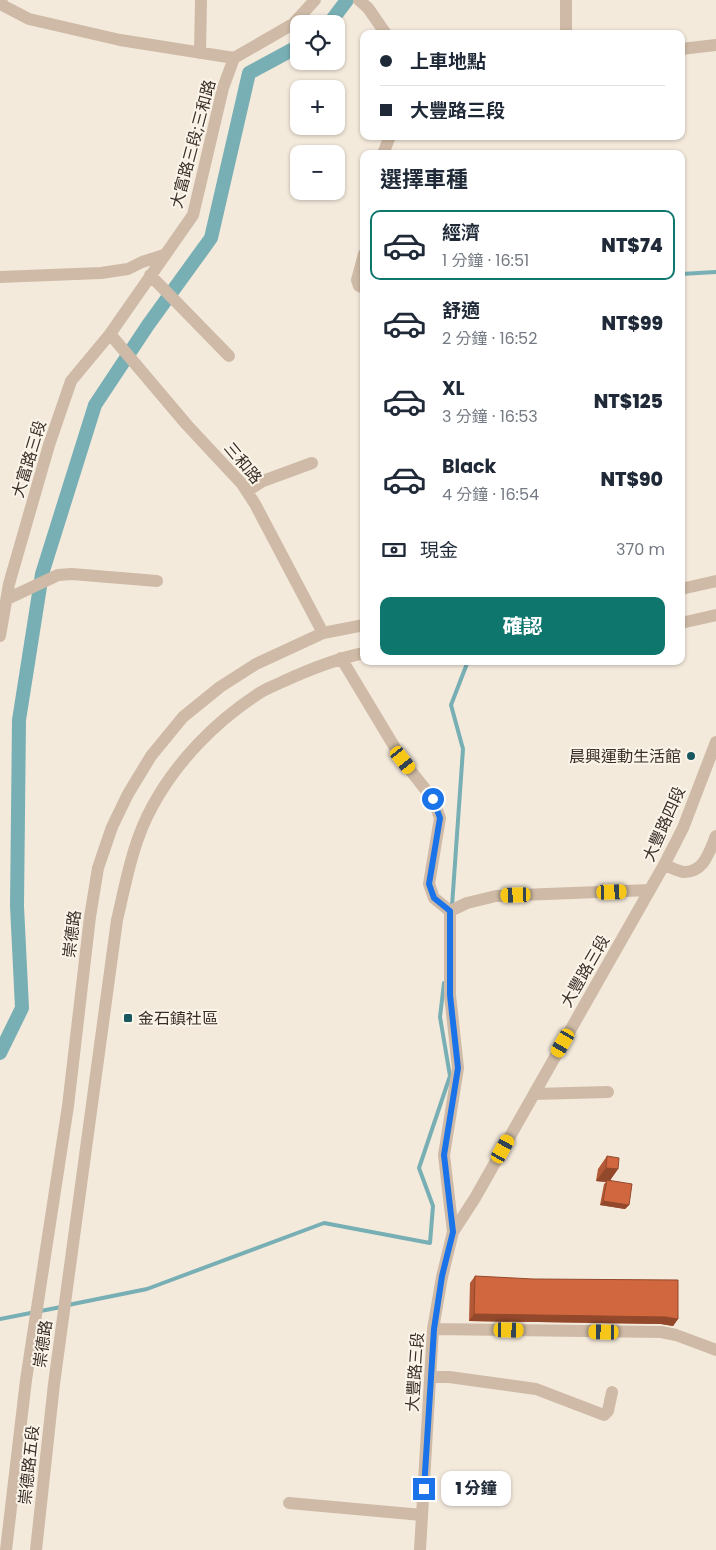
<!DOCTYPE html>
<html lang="zh-TW">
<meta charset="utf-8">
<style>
body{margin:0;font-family:Poppins,"Noto Sans TC",sans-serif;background:#f6f6f7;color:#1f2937;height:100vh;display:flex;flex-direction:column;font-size:19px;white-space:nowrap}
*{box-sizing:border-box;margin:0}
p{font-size:16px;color:#747a83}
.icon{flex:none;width:28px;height:28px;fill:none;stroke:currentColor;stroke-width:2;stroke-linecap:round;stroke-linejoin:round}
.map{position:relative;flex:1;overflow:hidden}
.side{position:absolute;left:360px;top:150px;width:325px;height:515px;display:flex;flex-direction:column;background:#fff;border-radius:10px;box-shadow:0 1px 4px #0004}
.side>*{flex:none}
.banner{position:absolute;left:360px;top:30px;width:325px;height:110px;border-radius:10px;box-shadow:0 1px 4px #0004;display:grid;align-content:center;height:110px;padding:0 20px;background:#fff}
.fabs{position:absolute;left:290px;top:15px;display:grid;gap:10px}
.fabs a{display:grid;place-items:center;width:55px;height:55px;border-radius:10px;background:#fff;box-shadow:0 1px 4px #0004;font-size:25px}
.end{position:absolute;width:22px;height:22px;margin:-11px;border:6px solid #1a73e8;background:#fff;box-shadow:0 0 0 2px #fff}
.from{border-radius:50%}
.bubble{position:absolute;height:35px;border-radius:10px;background:#fff;box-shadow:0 1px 4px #0004;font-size:16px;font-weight:800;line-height:35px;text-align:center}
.car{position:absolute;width:15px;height:30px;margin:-15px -8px;border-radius:6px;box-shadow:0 0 4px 1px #0007;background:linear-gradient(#f5c518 24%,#345 0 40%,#f5c518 0 76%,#345 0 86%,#f5c518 0)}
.banner b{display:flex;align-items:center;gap:18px;height:48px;font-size:19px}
.banner b+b{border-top:1px solid #e0e1e3}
.banner i{width:12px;height:12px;background:#1f2937}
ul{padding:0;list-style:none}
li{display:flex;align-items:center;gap:15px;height:70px;margin:0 10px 8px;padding:0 10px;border:2px solid transparent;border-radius:10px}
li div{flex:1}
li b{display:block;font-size:19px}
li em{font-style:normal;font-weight:800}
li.current{border-color:#0f766e}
li>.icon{width:45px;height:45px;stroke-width:1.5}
h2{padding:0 20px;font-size:22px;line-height:60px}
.pay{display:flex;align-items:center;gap:12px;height:55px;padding:0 20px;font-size:19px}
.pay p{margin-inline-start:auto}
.primary-button{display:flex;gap:10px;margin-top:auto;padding:10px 20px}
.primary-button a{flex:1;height:58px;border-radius:10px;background:#0f766e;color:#fff;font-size:20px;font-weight:800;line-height:58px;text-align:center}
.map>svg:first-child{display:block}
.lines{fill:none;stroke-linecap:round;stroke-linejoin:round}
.stream{stroke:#78afb4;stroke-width:4}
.canal{stroke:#78afb4;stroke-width:14}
.minor{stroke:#cebaa6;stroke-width:12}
.wall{fill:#b45935}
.shaded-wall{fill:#92482b}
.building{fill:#d1673e;stroke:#92482b}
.route{stroke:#1a73e8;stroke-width:6}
.poi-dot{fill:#19585f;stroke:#fbf4e9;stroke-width:2}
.labels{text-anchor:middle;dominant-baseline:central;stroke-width:4;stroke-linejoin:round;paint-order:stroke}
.street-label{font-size:16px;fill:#392e28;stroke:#fbf4e9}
.poi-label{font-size:16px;fill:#392e28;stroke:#fbf4e9;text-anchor:end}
</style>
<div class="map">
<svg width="716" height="1550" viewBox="0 0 716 1550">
<rect width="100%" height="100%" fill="#f4eadc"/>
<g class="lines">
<!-- stream -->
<path class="stream" d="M681,274L716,272
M452,906L463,749L451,705L468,661
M68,1305L147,1289L324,1223L430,1243L433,1206L419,1168L450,1076L440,1017L444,983
M0,1319L61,1307"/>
<!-- canal -->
<path class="canal" d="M329,24L347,0
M0,1053L22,1008L17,906L19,720L42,574L95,405L148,325L211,238L249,73L299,46"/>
<!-- minor -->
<path class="minor" d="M0,0L4,6L29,19L120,40L234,58
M359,0L368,8L386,34
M566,0V34
M681,49L716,45
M200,53L201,0
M234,58L293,24L315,0
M383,154L390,136
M364,254L357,280L359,286L364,288
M150,275L229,356
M0,277L101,273L128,269L142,262L164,255
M110,334L187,425L242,484L255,504L323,633
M247,491L263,481L312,463
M681,589L716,581
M7,599L58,575L72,574L157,581
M681,623L716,615
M0,636L9,584L49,445L71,381L110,334L193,215L223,88L234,58
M341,658L403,761L433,799L440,818L429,884L434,898L450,911
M664,865C670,867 677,871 683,872C704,873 709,852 716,836
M450,911V995L458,1068L444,1155L453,1232
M450,911L467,903L496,896L650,890
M534,1094L608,1092
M433,1329L661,1332L676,1335L716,1350
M431,1377H449L536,1389L604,1415L608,1411L612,1392
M289,1503L422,1515
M6,1550L26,1380L68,1106L90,917L98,868L112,827L128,794L151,756L183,717L220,687L256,664L323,633L364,625
M36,1550L54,1384L117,920C126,882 133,841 152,807C176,762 215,722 258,694C265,689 274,686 282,682C308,670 335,659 364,653
M420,1550L433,1329L442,1277L453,1232L475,1198L664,865L683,828L716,742"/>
</g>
<!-- wall -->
<path class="wall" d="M607,1156L618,1169L610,1180L629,1205L625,1209L600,1205L604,1184L606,1182L596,1181L598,1169Z
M475,1276L678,1319L673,1326L661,1324L469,1321L470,1283Z"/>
<!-- shaded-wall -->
<path class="shaded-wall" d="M606,1168L618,1169L609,1182L607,1180L606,1182L596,1181Z
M603,1201L629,1205L625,1209L600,1205Z
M474,1314L666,1317L678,1319L673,1326L661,1324L469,1321Z"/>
<!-- building -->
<path class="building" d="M607,1156L619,1158L618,1169L606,1168Z
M607,1180L632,1184L629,1205L603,1201Z
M475,1276L533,1279L678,1280V1319L666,1317L474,1314Z"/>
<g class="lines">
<!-- route -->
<path class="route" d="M424,1489L434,1329L442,1276L453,1232L444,1155L458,1068L450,995V911L434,898L429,884L440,818L433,799"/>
</g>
<!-- markers -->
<g class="poi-dot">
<circle cx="691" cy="756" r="5"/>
<rect x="123" y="1013" width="10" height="10" rx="2.5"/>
</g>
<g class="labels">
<!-- street labels -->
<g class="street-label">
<text transform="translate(193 144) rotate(-75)">大富路三段;三和路</text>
<text transform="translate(29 459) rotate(-73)">大富路三段</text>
<text transform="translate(243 463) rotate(50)">三和路</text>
<text transform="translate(664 824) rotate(-66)">大豐路四段</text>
<text transform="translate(72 934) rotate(-83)">崇德路</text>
<text transform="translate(585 971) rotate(-60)">大豐路三段</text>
<text transform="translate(43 1344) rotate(-82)">崇德路</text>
<text transform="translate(415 1372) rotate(-86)">大豐路三段</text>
<text transform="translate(29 1465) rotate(-84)">崇德路五段</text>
</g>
<!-- poi labels -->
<g class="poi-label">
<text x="681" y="756">晨興運動生活館</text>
<text x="138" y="1018" text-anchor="start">金石鎮社區</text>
</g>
</g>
</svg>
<div class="fabs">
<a><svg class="icon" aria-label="locate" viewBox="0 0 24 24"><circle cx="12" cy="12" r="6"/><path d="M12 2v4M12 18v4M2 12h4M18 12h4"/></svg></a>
<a>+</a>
<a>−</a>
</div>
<i class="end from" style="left:433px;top:799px"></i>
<i class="end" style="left:424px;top:1489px"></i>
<div class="bubble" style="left:441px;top:1471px;width:70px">1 分鐘</div>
<i class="car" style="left:403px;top:760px;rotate:142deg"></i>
<i class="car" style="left:612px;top:892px;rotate:88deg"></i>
<i class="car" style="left:516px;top:895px;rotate:268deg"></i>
<i class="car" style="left:563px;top:1043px;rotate:210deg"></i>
<i class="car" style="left:503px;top:1149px;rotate:29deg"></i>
<i class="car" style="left:509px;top:1330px;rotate:91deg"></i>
<i class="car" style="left:604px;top:1332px;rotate:271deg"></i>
<div class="banner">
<b><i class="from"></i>上車地點</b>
<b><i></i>大豐路三段</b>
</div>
<section class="side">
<h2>選擇車種</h2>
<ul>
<li class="current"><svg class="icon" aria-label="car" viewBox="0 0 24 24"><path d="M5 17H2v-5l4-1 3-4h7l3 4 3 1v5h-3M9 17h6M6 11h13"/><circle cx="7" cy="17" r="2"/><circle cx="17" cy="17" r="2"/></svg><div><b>經濟</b><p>1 分鐘 · 16:51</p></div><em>NT$74</em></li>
<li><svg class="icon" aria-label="car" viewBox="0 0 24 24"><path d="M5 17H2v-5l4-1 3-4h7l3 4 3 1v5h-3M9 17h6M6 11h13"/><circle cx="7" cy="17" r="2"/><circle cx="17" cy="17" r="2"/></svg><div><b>舒適</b><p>2 分鐘 · 16:52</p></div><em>NT$99</em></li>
<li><svg class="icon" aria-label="car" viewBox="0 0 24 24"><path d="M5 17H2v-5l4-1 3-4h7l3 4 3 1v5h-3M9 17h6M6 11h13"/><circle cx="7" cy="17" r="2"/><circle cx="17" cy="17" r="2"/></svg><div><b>XL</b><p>3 分鐘 · 16:53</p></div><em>NT$125</em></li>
<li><svg class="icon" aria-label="car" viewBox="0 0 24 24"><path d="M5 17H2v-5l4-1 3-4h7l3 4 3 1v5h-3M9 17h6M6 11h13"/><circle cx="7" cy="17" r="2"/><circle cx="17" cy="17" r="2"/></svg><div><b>Black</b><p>4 分鐘 · 16:54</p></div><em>NT$90</em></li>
</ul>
<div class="pay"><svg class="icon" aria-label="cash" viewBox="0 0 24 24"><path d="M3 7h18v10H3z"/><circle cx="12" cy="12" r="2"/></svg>現金<p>370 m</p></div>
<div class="primary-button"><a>確認</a></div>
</section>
</div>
